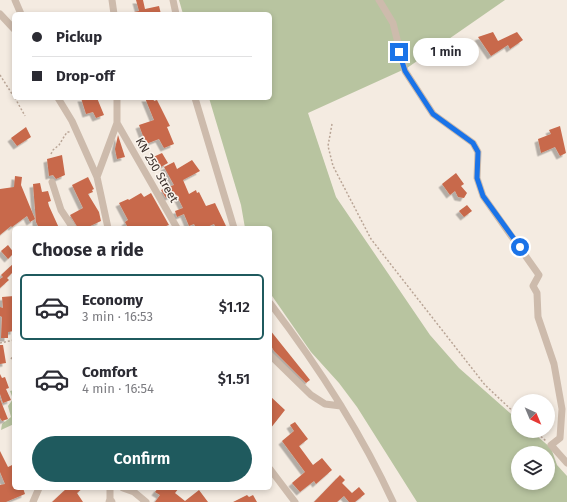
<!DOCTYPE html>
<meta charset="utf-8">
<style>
body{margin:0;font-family:"Fira Sans",sans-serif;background:#f2f2f3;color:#2b2b33;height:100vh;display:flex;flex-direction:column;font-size:15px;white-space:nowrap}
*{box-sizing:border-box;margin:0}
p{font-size:13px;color:#7c7c81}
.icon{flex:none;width:22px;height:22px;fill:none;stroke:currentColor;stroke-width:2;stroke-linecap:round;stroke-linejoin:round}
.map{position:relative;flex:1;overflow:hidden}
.panel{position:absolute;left:12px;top:226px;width:260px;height:264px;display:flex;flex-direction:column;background:#fff;border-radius:6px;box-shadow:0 2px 6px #0003}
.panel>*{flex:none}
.hud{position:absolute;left:12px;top:12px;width:260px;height:88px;border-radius:6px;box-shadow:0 2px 6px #0003;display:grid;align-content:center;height:88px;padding:0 20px;background:#fff}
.needle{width:26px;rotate:136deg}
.controls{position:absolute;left:511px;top:394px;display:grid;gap:8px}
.controls a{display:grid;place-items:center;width:44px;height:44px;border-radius:50%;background:#fff;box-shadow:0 2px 6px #0003;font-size:20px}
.end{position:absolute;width:18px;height:18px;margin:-9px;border:5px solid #1a73e8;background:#fff;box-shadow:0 0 0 2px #fff}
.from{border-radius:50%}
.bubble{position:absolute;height:28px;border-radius:14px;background:#fff;box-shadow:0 2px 6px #0003;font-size:13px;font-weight:600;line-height:28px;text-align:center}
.hud b{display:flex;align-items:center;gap:14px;height:38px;font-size:15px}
.hud b+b{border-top:1px solid #e1e1e2}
.hud i{width:10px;height:10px;background:#2b2b33}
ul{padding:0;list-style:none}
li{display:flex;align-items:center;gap:12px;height:66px;margin:0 8px 6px;padding:0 12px;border:2px solid transparent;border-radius:6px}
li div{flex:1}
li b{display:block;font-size:15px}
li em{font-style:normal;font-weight:600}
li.current{border-color:#1f5a5e}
li>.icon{width:36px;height:36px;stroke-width:1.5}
h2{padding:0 20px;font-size:18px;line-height:48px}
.button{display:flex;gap:8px;margin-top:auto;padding:8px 20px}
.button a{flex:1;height:46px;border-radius:24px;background:#1f5a5e;color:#fff;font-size:16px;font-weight:600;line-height:46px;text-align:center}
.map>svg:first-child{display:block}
.green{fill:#b8c4a0;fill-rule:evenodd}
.building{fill:#c8694b;filter:url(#shadow)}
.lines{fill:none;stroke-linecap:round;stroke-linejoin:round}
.path{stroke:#b9a596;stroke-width:1.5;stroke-dasharray:2 2;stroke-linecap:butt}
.minor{stroke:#cdbbac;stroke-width:7}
.tertiary{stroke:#cdbbac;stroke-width:9}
.route{stroke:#1a73e8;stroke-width:5}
.labels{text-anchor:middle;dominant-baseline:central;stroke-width:3;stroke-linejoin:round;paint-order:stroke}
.street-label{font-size:12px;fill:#3b302b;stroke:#fbf5ee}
</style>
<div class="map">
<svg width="567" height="502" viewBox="0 0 567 502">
<defs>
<filter id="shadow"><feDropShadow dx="-3.5" dy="3.5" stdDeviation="0" flood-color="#0004"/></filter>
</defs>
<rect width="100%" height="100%" fill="#f4ebe1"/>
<!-- green -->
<path class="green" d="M179,0H505L407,68L308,113L336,197L430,335L459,368L518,420V431H531L551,448L557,465L567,476V502H417L357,407L339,383L311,352L270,293V228H245L241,205L209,98H270V14H183ZM518,453H548V483H518Z
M14,390V424L1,430L2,424L11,417L8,406L13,399L10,391Z"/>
<!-- building -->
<path class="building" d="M136,0H143L145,9L159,6L161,14H134V12L139,11Z
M493,32L498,41L517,32L523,40L510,49L508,45L491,56L478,37Z
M81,98H97L104,115L96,118L93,112L86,114Z
M145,98H153L154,101L157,100L170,126L167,127L174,144L164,148L159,139L146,144L139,125L154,120Z
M560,126L566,153L560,156L555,147L541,153L538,139L551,134L549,130Z
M26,127L31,137L17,146L11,138Z
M118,135L125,157L117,159L115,149Z
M162,153L168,163L157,169L151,158Z
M62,155L65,175L56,179L53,175L49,176L47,159Z
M192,160L200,171L183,180L189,194L196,190L197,193L199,192L206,206L215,203L226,226L216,228L214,224L205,228H196L194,224L189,226L184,214L177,217L175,211L183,208L176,194L166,198L161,190L174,185L164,167L174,162L177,169Z
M456,173L464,184L461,186L467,193L464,198L458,197L455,191L450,195L442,184Z
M15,176L22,177L21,185L35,219L30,222L27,216L12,227L11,226L0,235V189L14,187Z
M88,177L94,189L92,190L93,192L88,194L99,212L101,221L86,228H78L70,215L83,208L72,185Z
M40,183L42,192L48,191L51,201L48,202L49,206L59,228H39L36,222L33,184Z
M141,193L144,197L151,193L169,225L161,228H128L125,222L128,220L119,203L128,199L129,200Z
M467,205L472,211L464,217L459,211Z
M8,245L14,253L8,259L1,251Z
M14,263V271L7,278L9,280L0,288V279L3,277L1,275Z
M14,296V331L8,332V338H1L2,317L0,316V307L3,308L2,297Z
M270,330L310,380L306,383L274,351L270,344Z
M0,345H3L6,363L0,364Z
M0,374L2,378L5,377L9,388L6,389L11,400L3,403L0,394Z
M270,396L285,410L270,429Z
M0,399L8,419L2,421L0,418Z
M295,422L308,439L299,446L313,465L322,458L332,470L316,484L314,481L300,492L292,483L305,472L282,441L294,431L290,425Z
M0,451L8,467L14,464V488H23L25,494L6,502H0V485L5,484L0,472Z
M340,475L345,480L342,483L352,493L359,487L365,494L355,502H349L344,496L337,502H314Z
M67,488H83L77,493L83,502H52Z
M158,488H179L175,493L185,501L199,490L208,502H155L160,495L155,492Z
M247,495L249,497L253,495L257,502H233Z"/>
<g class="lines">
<!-- path -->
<path class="path" d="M0,75L14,97
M15,98L25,116
M332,124L328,146L333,166L371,239L485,385L518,416
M51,154L53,150L59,145L67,132H70
M0,343L14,340
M11,359L14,354V345
M535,431L546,441"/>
<!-- minor -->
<path class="minor" d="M15,0L21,14
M112,0L114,14
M173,0L176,14
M379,0L393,23L405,71L433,114L473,143L478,152L477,178L483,196L539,275L533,286L537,293L538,317L554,364L562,409L560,438L551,445L567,463
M0,14L14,29
M58,98L72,121L97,177
M195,98L234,228
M117,123L177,228
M52,182L61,210L73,228
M108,228L97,177L117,123V98
M270,303C318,366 360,430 393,502
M270,355L311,395L325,404L341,406
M270,469L295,502
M110,488V502
M123,488L134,492L146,502
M33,502L39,488"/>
<!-- tertiary -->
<path class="tertiary" d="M110,502H111"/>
</g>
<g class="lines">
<!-- route -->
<path class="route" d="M399,52L405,71L433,114L473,143L478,152L477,178L483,196L520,247"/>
</g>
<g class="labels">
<!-- street labels -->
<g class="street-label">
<text transform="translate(157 170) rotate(60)">KN 250 Street</text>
</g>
</g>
</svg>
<div class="controls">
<a><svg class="needle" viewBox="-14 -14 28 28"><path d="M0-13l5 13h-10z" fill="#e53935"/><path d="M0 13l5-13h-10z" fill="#7c7c81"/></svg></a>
<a><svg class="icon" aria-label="layers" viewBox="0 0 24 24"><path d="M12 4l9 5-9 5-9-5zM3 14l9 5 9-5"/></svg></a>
</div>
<i class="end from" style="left:520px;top:247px"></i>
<i class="end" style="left:399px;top:52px"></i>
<div class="bubble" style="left:413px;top:38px;width:66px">1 min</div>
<div class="hud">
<b><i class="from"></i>Pickup</b>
<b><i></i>Drop-off</b>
</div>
<section class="panel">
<h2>Choose a ride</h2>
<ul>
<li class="current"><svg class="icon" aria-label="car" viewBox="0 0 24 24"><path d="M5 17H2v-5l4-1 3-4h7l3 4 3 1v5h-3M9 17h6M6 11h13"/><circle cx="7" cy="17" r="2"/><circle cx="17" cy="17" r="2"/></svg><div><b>Economy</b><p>3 min · 16:53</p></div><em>$1.12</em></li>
<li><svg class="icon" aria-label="car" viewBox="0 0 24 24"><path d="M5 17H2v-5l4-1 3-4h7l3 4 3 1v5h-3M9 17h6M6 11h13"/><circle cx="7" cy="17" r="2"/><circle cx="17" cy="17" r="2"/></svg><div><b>Comfort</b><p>4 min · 16:54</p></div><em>$1.51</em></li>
</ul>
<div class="button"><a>Confirm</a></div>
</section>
</div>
